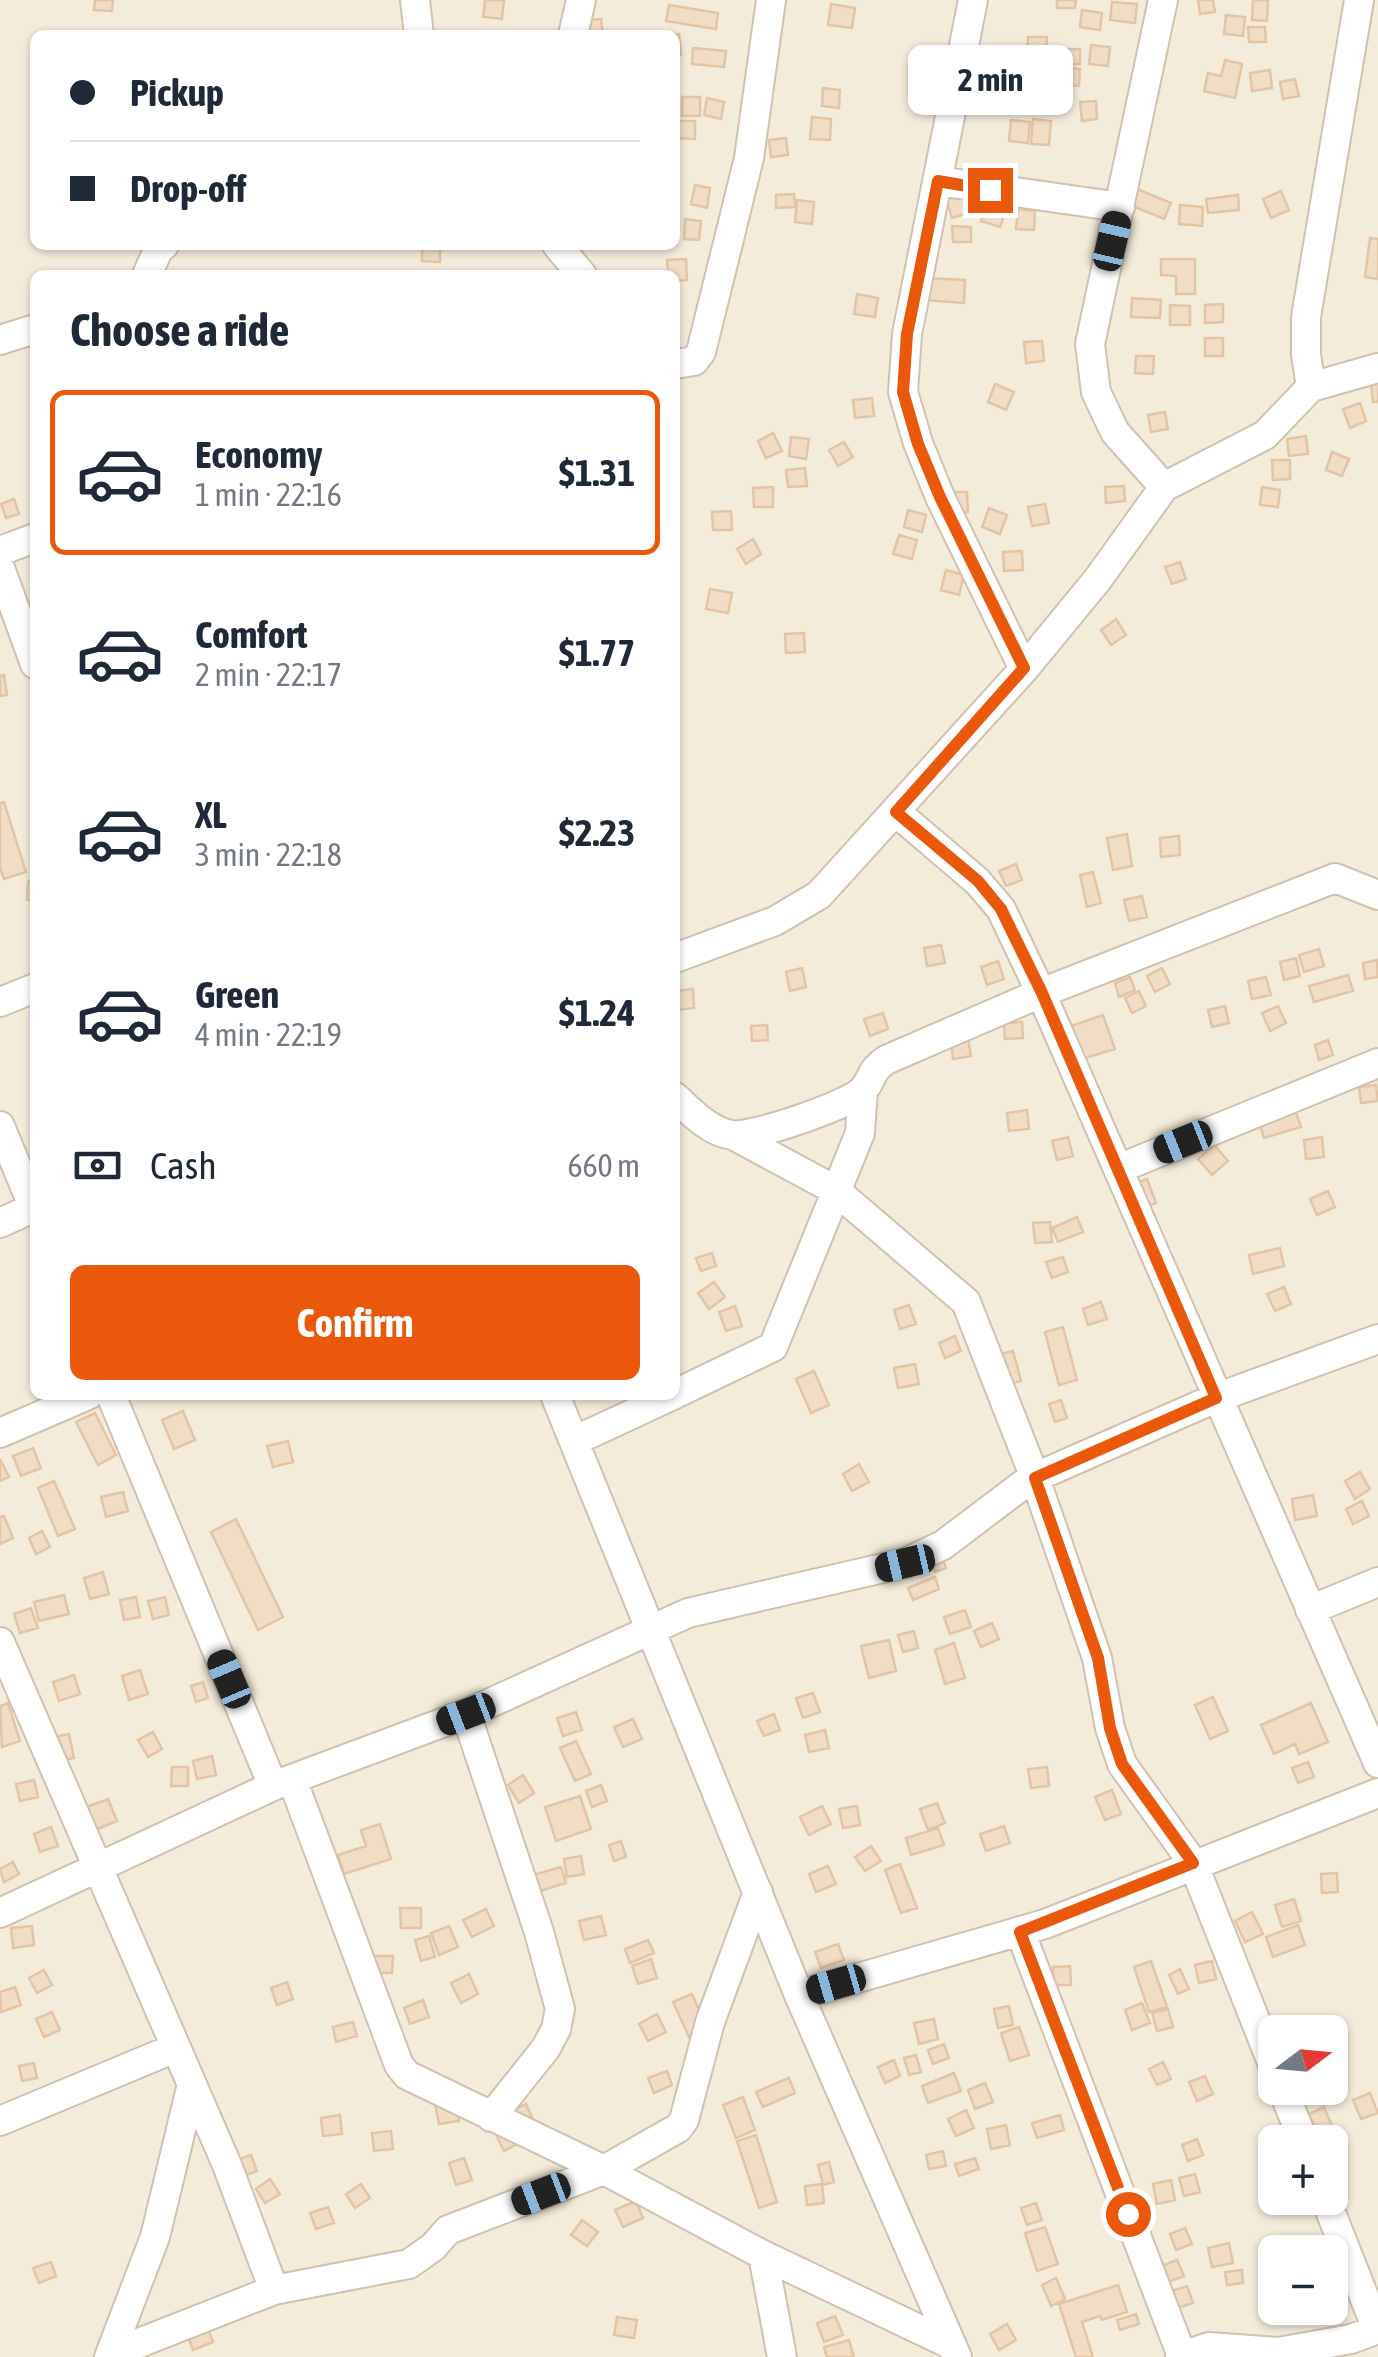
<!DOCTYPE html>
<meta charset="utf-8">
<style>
body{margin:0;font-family:"Asap Condensed",sans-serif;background:#f2f2f3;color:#1f2937;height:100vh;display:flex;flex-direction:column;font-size:38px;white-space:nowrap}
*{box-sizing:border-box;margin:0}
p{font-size:32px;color:#747a83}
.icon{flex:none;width:55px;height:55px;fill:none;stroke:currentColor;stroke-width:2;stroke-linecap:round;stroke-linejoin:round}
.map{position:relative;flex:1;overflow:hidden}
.drawer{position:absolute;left:30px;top:270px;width:650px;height:1130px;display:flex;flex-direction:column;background:#fff;border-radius:15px;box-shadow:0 2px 8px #0004}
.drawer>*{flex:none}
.banner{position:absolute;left:30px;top:30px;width:650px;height:220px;border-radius:15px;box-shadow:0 2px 8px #0004;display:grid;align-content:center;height:220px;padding:0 40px;background:#fff}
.needle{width:65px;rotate:74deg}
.tools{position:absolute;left:1258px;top:2015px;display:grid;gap:20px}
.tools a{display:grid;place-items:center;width:90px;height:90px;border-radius:15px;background:#fff;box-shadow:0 2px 8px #0004;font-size:50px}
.end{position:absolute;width:45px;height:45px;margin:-22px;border:12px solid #ea580c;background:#fff;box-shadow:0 0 0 5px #fff}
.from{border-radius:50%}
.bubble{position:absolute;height:70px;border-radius:15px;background:#fff;box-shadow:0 2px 8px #0004;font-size:32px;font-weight:700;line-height:70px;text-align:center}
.car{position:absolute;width:30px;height:60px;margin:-30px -15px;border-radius:12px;box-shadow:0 0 8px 2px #0007;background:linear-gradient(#222 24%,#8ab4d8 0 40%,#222 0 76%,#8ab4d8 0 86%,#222 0)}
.banner b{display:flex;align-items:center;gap:35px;height:95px;font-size:38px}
.banner b+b{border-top:2px solid #e0e1e3}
.banner i{width:25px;height:25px;background:#1f2937}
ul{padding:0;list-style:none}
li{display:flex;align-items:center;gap:30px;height:165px;margin:0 20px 15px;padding:0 20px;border:5px solid transparent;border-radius:15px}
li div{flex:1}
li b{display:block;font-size:38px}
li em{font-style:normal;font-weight:700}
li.selected{border-color:#ea580c}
li>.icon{width:90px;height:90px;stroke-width:1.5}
h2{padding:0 40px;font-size:45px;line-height:120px}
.pay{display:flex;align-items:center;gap:25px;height:110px;padding:0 40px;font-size:38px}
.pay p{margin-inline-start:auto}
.cta{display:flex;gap:20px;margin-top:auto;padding:20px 40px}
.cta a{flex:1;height:115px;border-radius:15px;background:#ea580c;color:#fff;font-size:40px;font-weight:700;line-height:115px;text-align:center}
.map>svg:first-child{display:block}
.residential{fill:#f4ecdb;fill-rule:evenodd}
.building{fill:#f1dcc5;stroke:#e3c5a6;stroke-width:2.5}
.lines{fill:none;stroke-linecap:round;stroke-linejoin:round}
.minor-casing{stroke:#cfc2b1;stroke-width:32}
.minor{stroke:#fff;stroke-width:28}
.route{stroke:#ea580c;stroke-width:12}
</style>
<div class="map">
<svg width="1378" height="2357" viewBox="0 0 1378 2357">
<rect width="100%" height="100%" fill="#fcf8ec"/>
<!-- residential -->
<path class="residential" d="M0,0H1378V2357H0ZM35,35H675V245H35ZM35,275H675V1395H35ZM1275,2032H1330V2088H1275ZM1275,2142H1330V2198H1275ZM1275,2252H1330V2308H1275Z"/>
<!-- building -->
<path class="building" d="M95,0H113L112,11L94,10Z
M485,0H504L502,19L483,17Z
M1057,0H1076L1075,8H1057Z
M1198,0H1213L1215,12L1200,14Z
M1253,0H1268L1267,21L1252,20Z
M1112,2L1137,4L1135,23L1110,20Z
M831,4L855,8L852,28L828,25Z
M669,5L718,13L716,29L666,21Z
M1082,10L1102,13L1100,30L1080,27Z
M1226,15L1245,17L1243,36L1224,34Z
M601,19L603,35H584L582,20Z
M1248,27H1265L1266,42H1249Z
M679,34L681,55L675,56V35H671Z
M1028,37H1047L1046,55H1027Z
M1091,45L1110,47L1108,66L1089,64Z
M693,48L726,51L724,67L692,64Z
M1080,49V64L1048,65L1047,50Z
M1225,60L1242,64L1235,98L1204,91L1208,73L1221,76Z
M1025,61H1044L1045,91L1026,92Z
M1048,66L1080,69L1079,86L1046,84Z
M1270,70L1272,88L1252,91L1250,73Z
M1295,79L1299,96L1283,99L1280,82Z
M823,88L840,90L839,108L822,106Z
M682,97H700V116H682Z
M707,98L724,102L721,119L704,115Z
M1096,101L1097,119L1082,121L1080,102Z
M812,117L831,119L830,140L810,139Z
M1033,119L1051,121L1049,145L1031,144Z
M1011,120L1030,122L1028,143L1009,141Z
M676,121H695V139L676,138Z
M786,138L788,155L771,157L769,140Z
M695,185L710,188L707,208L691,204Z
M1137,189L1171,203L1164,219L1130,205Z
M1281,191L1289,210L1271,218L1263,199Z
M962,193L969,213L952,218L946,198Z
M794,194L795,207L776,208V195Z
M1238,195L1239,210L1208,213L1206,199Z
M797,200L814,202L812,224L795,222Z
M987,205L1006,211L1000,227L981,221Z
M1180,205L1203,207L1202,226L1179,224Z
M1018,209L1035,211L1034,230L1016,229Z
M685,219L701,221L699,240L684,239Z
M952,226L971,227V242H953Z
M1370,238L1378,239V279L1365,277Z
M422,245H440V262L422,261Z
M686,259L687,280L675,281V275H668L667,260Z
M1161,259H1195V294H1176V276L1161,275Z
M926,278L965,280L964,303L925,300Z
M857,294L878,298L875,317L854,314Z
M1132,298L1161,300L1160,318L1131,317Z
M1223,304V322L1205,323V305Z
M1170,305L1190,306V325H1170Z
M1205,338H1223V356H1205Z
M1042,341L1044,361L1026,363L1024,342Z
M1136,356H1154L1153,374L1135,373Z
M1378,382V402H1373L1371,383Z
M995,384L1014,392L1006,410L988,402Z
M872,398L874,416L855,418L853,400Z
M1360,403L1366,421L1350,428L1343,409Z
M1165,412L1168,429L1151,432L1148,415Z
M773,433L782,451L766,458L758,441Z
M1306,436L1308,454L1289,456L1287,439Z
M791,437L809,439L806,459L789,456Z
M844,442L853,457L838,466L829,450Z
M1332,452L1349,459L1342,476L1326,470Z
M1272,460H1290V479L1273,480Z
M805,468L807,486L788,487L786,470Z
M1124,486L1125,501L1106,503L1105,487Z
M773,487V507H754L753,488Z
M1262,487L1280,490L1278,507L1260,505Z
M948,492H967L968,512H949Z
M14,499L19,514L6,518L1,504Z
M1045,504L1049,523L1032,526L1028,507Z
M989,508L1007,515L1000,534L982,527Z
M908,510L926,515L922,532L904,527Z
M731,511L732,530H713L712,512Z
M899,535L917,540L912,559L893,554Z
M753,539L761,554L746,564L737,549Z
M1022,551L1023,570L1004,571L1003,552Z
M1180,562L1186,579L1172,584L1165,567Z
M946,570L964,575L959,595L941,590Z
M710,589L732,593L728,613L706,609Z
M1116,619L1126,635L1111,645L1101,630Z
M804,633L805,652L786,653L785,634Z
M4,675L7,695L0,696V676Z
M4,802L26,872L4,879L0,868V803Z
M1127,834L1132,866L1113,870L1107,838Z
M1179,836L1180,855L1161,857L1160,838Z
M1016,864L1022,880L1006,886L999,871Z
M1093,872L1101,903L1087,907L1080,875Z
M28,881L35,882V901L27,900Z
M1142,896L1147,917L1129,921L1124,900Z
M941,945L945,963L927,966L924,948Z
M1319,949L1324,966L1304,972L1299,955Z
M1296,958L1300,976L1284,980L1280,962Z
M1377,960L1378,977L1365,979L1363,963Z
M998,961L1004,979L987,985L981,967Z
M802,968L806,987L790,991L786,972Z
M1162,968L1170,984L1155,992L1147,976Z
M1348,975L1353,991L1314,1002L1309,986Z
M1130,977L1135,990L1119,997L1115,983Z
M1266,977L1271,995L1252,999L1248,981Z
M693,989L694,1008L676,1010L675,991Z
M1139,991L1146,1006L1132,1013L1125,998Z
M1225,1006L1229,1023L1212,1027L1208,1010Z
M1278,1006L1286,1023L1270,1031L1262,1013Z
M883,1013L888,1029L870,1036L864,1019Z
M1103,1015L1115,1049L1079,1060L1068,1027Z
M1022,1022L1023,1038L1005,1039L1004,1023Z
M767,1025L768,1040L752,1041L751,1026Z
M968,1039L971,1056L953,1059L951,1042Z
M1328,1040L1333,1055L1319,1060L1315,1045Z
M1376,1085L1378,1101L1361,1103L1359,1087Z
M1027,1110L1029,1129L1009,1131L1007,1113Z
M1295,1110L1301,1127L1264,1138L1259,1122Z
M1068,1137L1073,1156L1057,1160L1052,1141Z
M1322,1137L1324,1157L1306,1159L1304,1140Z
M1214,1145L1228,1161L1212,1175L1198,1159Z
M1147,1179L1156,1203L1138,1210L1128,1187Z
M1328,1191L1335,1207L1317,1215L1310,1199Z
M1077,1217L1083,1232L1058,1242L1052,1228Z
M1050,1222L1052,1242L1035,1243L1033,1223Z
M1280,1248L1284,1266L1253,1274L1249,1255Z
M712,1253L716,1266L701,1271L696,1258Z
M1063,1257L1068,1272L1052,1278L1046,1262Z
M714,1282L725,1297L709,1309L698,1293Z
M1284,1287L1291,1304L1275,1311L1267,1294Z
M1101,1302L1107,1319L1088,1325L1083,1309Z
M909,1305L916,1324L900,1329L894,1310Z
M735,1306L742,1326L726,1331L719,1312Z
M1063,1327L1077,1380L1059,1385L1045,1332Z
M955,1336L961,1351L945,1358L939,1343Z
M1013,1351L1021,1381L1005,1385L997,1355Z
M915,1364L919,1384L898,1388L894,1368Z
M814,1371L829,1405L811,1413L796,1379Z
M1061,1400L1067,1418L1055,1422L1049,1404Z
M183,1411L195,1440L174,1449L162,1420Z
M95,1413L116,1455L98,1465L76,1422Z
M288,1441L293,1462L273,1467L267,1446Z
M33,1448L41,1468L21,1476L13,1456Z
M0,1459L9,1477L0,1481Z
M859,1464L869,1482L852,1491L843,1474Z
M1360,1472L1370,1489L1355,1499L1345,1481Z
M54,1481L75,1529L58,1536L38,1488Z
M123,1492L128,1511L106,1517L101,1497Z
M1313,1495L1317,1516L1295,1520L1292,1499Z
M1362,1501L1369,1516L1353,1524L1346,1509Z
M4,1516L13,1538L0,1544V1517Z
M236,1519L283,1617L258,1630L211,1532Z
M42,1531L50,1547L36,1554L29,1538Z
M940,1551L946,1568L935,1572L928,1556Z
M103,1572L109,1594L90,1599L84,1578Z
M935,1577L939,1589L913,1600L908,1588Z
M64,1595L69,1614L39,1621L34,1602Z
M136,1597L140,1617L124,1620L120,1600Z
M165,1597L169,1615L153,1619L148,1601Z
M31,1608L38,1628L20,1633L14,1614Z
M965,1610L971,1627L950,1634L944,1617Z
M992,1623L999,1639L981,1647L974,1631Z
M914,1631L918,1648L903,1652L898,1635Z
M889,1640L896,1671L869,1678L861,1646Z
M954,1643L965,1678L945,1684L935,1650Z
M140,1670L148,1694L129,1700L122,1676Z
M74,1675L80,1694L59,1701L53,1682Z
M203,1682L208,1698L196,1702L191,1686Z
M813,1693L820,1712L803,1718L796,1698Z
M1213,1697L1228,1731L1210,1739L1195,1705Z
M8,1703L20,1741L2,1747L0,1706Z
M1311,1703L1328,1742L1299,1754L1295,1744L1274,1754L1261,1725Z
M576,1712L582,1730L563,1736L557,1718Z
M774,1714L780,1730L764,1736L757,1721Z
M633,1719L642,1739L623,1747L614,1727Z
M825,1730L829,1748L809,1752L805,1735Z
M153,1732L162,1749L148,1757L138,1740Z
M69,1734L74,1758L59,1761L54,1737Z
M576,1741L591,1774L575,1781L560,1748Z
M212,1756L216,1775L197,1779L193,1761Z
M1308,1762L1314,1777L1298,1783L1292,1768Z
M172,1767H188V1786H171Z
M1047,1767L1049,1786L1031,1788L1028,1769Z
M523,1775L534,1793L519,1803L508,1785Z
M34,1780L38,1797L20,1801L16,1784Z
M601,1785L607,1801L592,1807L586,1791Z
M1112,1790L1121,1814L1105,1820L1095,1797Z
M580,1796L591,1829L556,1841L545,1807Z
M108,1799L117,1821L95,1830L86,1807Z
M937,1803L945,1823L928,1830L920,1809Z
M822,1806L831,1824L809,1835L800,1817Z
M857,1806L860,1825L843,1828L839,1809Z
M380,1824L391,1859L344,1874L338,1855L366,1846L361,1830Z
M1004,1826L1010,1843L986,1851L980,1834Z
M51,1827L58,1846L40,1852L34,1834Z
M938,1828L944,1845L911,1855L906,1838Z
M621,1841L626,1857L614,1861L609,1845Z
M871,1846L881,1861L865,1871L855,1857Z
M581,1856L584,1874L567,1877L564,1859Z
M13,1862L19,1874L4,1882L0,1869Z
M900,1864L917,1908L901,1913L885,1870Z
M828,1866L836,1884L816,1892L809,1874Z
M561,1867L566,1883L534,1893L529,1876Z
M1337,1873L1338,1892L1322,1893L1321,1874Z
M1294,1899L1301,1921L1282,1927L1275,1905Z
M400,1908H421V1928H401Z
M486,1909L494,1926L472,1937L463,1920Z
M1252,1912L1263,1934L1245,1942L1235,1921Z
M601,1916L606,1935L584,1940L579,1921Z
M1298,1925L1305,1945L1273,1957L1266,1937Z
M32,1926L34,1945L13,1948L11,1928Z
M449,1926L458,1947L439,1955L431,1933Z
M429,1936L435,1957L421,1961L415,1940Z
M648,1940L654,1953L630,1963L625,1949Z
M838,1944L844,1960L821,1968L815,1952Z
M375,1956H393L392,1973H374Z
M651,1959L657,1978L638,1984L632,1966Z
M1151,1961L1167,2007L1149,2012L1134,1967Z
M1212,1961L1216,1979L1199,1983L1195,1965Z
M1070,1966L1071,1985H1053V1967Z
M1180,1969L1189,1989L1178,1994L1169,1975Z
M44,1970L52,1985L37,1993L29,1978Z
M469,1974L478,1994L461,2003L451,1983Z
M287,1982L293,1999L277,2005L271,1988Z
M15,1987L21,2005L1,2012L0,1992Z
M692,1994L707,2028L689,2037L673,2002Z
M423,2000L429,2017L410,2024L404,2008Z
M1142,2003L1150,2023L1132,2030L1125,2010Z
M1009,2006L1013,2025L998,2028L994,2009Z
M1168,2009L1173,2027L1157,2031L1152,2013Z
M52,2012L60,2030L44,2037L36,2019Z
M657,2014L666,2032L648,2041L639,2024Z
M934,2019L938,2039L919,2044L914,2023Z
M353,2022L357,2036L336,2042L333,2027Z
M1019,2027L1029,2055L1010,2061L1001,2033Z
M944,2044L949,2058L933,2064L928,2050Z
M916,2055L921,2072L909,2075L904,2058Z
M894,2060L900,2076L885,2083L878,2067Z
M1163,2062L1171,2079L1157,2085L1149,2069Z
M34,2063L37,2078L22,2081L19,2066Z
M667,2071L672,2085L654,2093L648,2078Z
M954,2073L961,2091L928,2103L922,2086Z
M1205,2076L1213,2094L1197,2101L1189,2082Z
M789,2078L795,2093L763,2107L756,2092Z
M985,2083L993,2102L975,2109L968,2090Z
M1370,2093L1378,2113L1361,2119L1353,2100Z
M743,2097L755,2130L736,2138L723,2105Z
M456,2101L459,2121L439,2124L435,2104Z
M526,2104L534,2122L509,2112Z
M1324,2107L1332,2126L1317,2132L1309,2114Z
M966,2110L974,2128L956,2136L948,2119Z
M340,2115L342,2134L323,2136L321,2118Z
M1060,2115L1064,2130L1037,2138L1032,2123Z
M1006,2125L1010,2145L991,2149L987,2129Z
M391,2131L393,2149L374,2151L372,2133Z
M495,2133L519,2143L504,2151Z
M756,2135L777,2202L759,2208L737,2141Z
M1197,2139L1203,2155L1188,2161L1182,2145Z
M943,2151L946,2166L929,2169L926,2155Z
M251,2155L257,2171L243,2176L237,2160Z
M464,2158L472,2180L456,2185L449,2163Z
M975,2158L979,2169L959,2176L955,2164Z
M829,2162L834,2182L823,2185L818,2165Z
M1195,2174L1200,2192L1184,2196L1179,2178Z
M270,2179L280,2194L265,2203L256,2189Z
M1171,2180L1175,2200L1157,2204L1153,2184Z
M361,2184L370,2198L355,2208L346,2194Z
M822,2184L824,2203L807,2205L805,2186Z
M636,2201L643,2218L623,2227L615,2210Z
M1036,2203L1042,2220L1027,2225L1021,2208Z
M328,2207L334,2223L316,2229L310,2213Z
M582,2220L598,2232L587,2246L571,2235Z
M1045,2227L1058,2264L1037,2271L1025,2233Z
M1185,2228L1192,2244L1176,2250L1170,2234Z
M1229,2243L1233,2263L1212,2267L1208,2248Z
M1177,2260L1184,2276L1166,2283L1159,2267Z
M51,2262L56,2276L39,2283L33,2268Z
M1242,2270L1243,2283L1227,2285L1225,2272Z
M1056,2278L1065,2299L1051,2306L1042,2285Z
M1118,2285L1127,2312L1102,2320L1100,2316L1082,2322L1093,2357H1076L1059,2304Z
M1187,2286L1193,2303L1178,2308L1172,2291Z
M1136,2314L1139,2324L1120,2330L1117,2320Z
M835,2316L843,2335L824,2342L817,2323Z
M617,2317L637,2320L634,2338L614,2335Z
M206,2324L213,2342L193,2350L186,2331Z
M1007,2324L1016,2340L999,2350L990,2334Z
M849,2340L854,2357H827L824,2347Z"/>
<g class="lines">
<!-- minor casing -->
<g class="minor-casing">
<path id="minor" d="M415,0L419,35
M973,0L907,334L903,392L918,443L940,497L1024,669
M1163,0L1090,344L1096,392L1115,432L1164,487
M573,35L581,0
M938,181L1120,207
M557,245L582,275
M147,275L158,250L164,245
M0,340L35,329
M675,364L694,361L701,352L749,158L771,0
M1311,387L1306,355V317L1359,0
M0,551L35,538
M0,568L35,664
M896,812L977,881L1001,909L1041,993L1378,1763
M675,958L775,921L819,895L1024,669L1098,579L1164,487L1265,435L1311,387L1378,368
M0,1002L35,988
M675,1097C690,1111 710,1132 732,1135C753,1138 849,1105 863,1090C874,1078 868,1073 886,1060L1041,993L1335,878L1378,895
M0,1126L35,1211
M733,1135L835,1190L966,1302L1035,1478L1097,1658L1110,1728L1122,1764L1193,1863L1275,2070
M1118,1169L1378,1063
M0,1223L35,1207
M675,1394L773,1347L860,1133L863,1090
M111,1395L273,1786L466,1714L688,1613L905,1563L943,1545L1029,1480L1216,1398L1378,1339
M555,1395L799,1995L957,2357
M0,1433L88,1395
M574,1441L673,1395
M1310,1610L1378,1582
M0,1642L227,2165L274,2290
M466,1714L539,1932L560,2009L556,2029L546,2048L491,2117
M292,1779L399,2065L407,2075L604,2170L763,2255L952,2345
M0,1913L273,1786
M1020,1931L1182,2356
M799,1995L1045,1924L1378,1793
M1282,2088L1304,2142
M0,2121L175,2048
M1325,2198L1377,2329
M763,2255L782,2357
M111,2354L274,2290L409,2264L433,2247L448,2230L604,2170L678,2128L684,2120L710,2022L758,1892
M109,2357L155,2237L192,2084
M1180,2357L1209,2347L1278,2352L1351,2339L1378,2329"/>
</g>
<!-- minor -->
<use href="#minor" class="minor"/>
</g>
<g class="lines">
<!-- route -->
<path class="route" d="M990,190L938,181L907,334L903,392L918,444L940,497L1024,668L896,812L978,881L1001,909L1042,993L1216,1398L1035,1478L1098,1658L1110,1728L1122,1764L1193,1863L1020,1932L1128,2214"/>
</g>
</svg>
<div class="tools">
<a><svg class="needle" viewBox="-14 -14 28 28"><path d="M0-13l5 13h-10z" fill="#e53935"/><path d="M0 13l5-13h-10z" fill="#747a83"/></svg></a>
<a>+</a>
<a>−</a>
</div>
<i class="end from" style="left:1128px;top:2214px"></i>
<i class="end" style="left:990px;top:190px"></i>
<div class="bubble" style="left:908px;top:45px;width:165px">2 min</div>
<i class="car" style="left:1112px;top:241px;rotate:13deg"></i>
<i class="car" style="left:1183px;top:1142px;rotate:248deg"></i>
<i class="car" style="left:905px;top:1563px;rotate:257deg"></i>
<i class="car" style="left:229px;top:1679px;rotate:337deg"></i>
<i class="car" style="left:466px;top:1714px;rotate:249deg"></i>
<i class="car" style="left:836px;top:1984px;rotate:254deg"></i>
<i class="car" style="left:541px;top:2194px;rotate:249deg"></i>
<div class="banner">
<b><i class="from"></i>Pickup</b>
<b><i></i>Drop-off</b>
</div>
<section class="drawer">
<h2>Choose a ride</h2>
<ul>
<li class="selected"><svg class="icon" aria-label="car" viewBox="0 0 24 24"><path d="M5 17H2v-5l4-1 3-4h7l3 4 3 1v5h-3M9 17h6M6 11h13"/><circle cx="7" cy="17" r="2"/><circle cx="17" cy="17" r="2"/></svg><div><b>Economy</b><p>1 min · 22:16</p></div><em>$1.31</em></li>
<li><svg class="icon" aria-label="car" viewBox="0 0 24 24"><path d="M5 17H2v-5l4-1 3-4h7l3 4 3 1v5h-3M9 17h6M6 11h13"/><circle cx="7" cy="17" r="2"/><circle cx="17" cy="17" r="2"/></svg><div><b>Comfort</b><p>2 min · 22:17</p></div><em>$1.77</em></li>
<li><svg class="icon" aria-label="car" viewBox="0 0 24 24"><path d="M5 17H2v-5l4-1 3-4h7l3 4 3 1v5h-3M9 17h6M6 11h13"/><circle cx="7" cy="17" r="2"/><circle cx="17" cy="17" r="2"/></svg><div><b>XL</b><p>3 min · 22:18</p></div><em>$2.23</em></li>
<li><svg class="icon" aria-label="car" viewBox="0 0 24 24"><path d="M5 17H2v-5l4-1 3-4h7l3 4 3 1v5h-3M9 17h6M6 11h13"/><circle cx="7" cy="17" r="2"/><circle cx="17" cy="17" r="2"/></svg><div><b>Green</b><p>4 min · 22:19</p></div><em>$1.24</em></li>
</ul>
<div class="pay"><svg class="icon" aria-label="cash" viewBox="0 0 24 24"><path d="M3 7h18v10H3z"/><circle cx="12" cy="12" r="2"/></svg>Cash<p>660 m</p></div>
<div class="cta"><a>Confirm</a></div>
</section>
</div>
